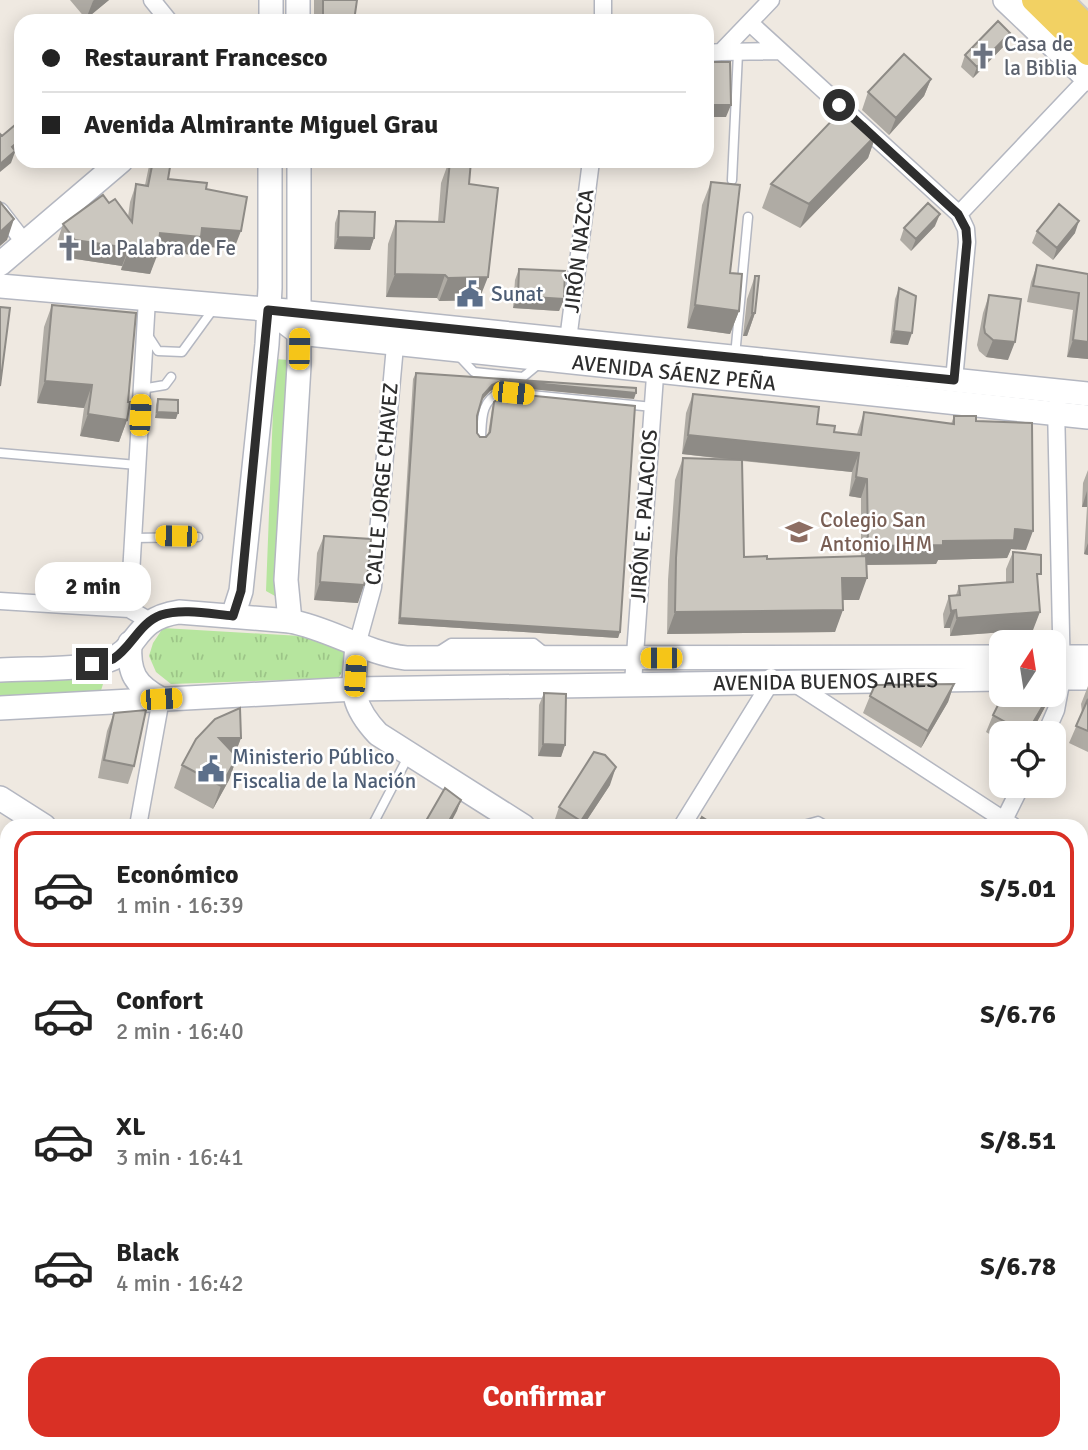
<!DOCTYPE html>
<html lang="es">
<meta charset="utf-8">
<style>
body{margin:0;font-family:Signika,sans-serif;background:#f2f2f2;color:#222;height:100vh;display:flex;flex-direction:column;font-size:26px;white-space:nowrap}
*{box-sizing:border-box;margin:0}
p{font-size:23px;color:#767676}
.icon{flex:none;width:38px;height:38px;fill:none;stroke:currentColor;stroke-width:2;stroke-linecap:round;stroke-linejoin:round}
.map{position:relative;flex:1;overflow:hidden}
.details{position:absolute;left:0px;top:819px;width:1088px;height:632px;display:flex;flex-direction:column;background:#fff;border-radius:21px 21px 0 0;box-shadow:0 4px 18px #0003}
.details>*{flex:none}
.guide{position:absolute;left:14px;top:14px;width:700px;height:154px;border-radius:21px;box-shadow:0 4px 18px #0003;display:grid;align-content:center;height:154px;padding:0 28px;background:#fff}
.needle{width:46px;rotate:12deg}
.buttons{position:absolute;left:989px;top:630px;display:grid;gap:14px}
.buttons a{display:grid;place-items:center;width:77px;height:77px;border-radius:14px;background:#fff;box-shadow:0 4px 18px #0003;font-size:35px}
.end{position:absolute;width:32px;height:32px;margin:-16px;border:9px solid #2e2e2e;background:#fff;box-shadow:0 0 0 4px #fff}
.from{border-radius:50%}
.bubble{position:absolute;height:49px;border-radius:21px;background:#fff;box-shadow:0 4px 18px #0003;font-size:23px;font-weight:700;line-height:49px;text-align:center}
.car{position:absolute;width:21px;height:42px;margin:-21px -10px;border-radius:9px;box-shadow:0 0 5px 2px #0007;background:linear-gradient(#f5c518 24%,#345 0 40%,#f5c518 0 76%,#345 0 86%,#f5c518 0)}
.guide b{display:flex;align-items:center;gap:24px;height:66px;font-size:26px}
.guide b+b{border-top:2px solid #e0e0e0}
.guide i{width:18px;height:18px;background:#222}
ul{padding:12px 0 0;list-style:none}
li{display:flex;align-items:center;gap:21px;height:116px;margin:0 14px 10px;padding:0 14px;border:4px solid transparent;border-radius:21px}
li div{flex:1}
li b{display:block;font-size:26px}
li em{font-style:normal;font-weight:700}
li.active{border-color:#d93025}
li>.icon{width:63px;height:63px;stroke-width:1.5}
.primary-button{display:flex;gap:14px;margin-top:auto;padding:14px 28px}
.primary-button a{flex:1;height:80px;border-radius:21px;background:#d93025;color:#fff;font-size:28px;font-weight:700;line-height:80px;text-align:center}
.map>svg:first-child{display:block}
.grass{fill:#b6e59e}
.park{fill:url(#park-tufts)}
.pitch{fill:#c9ec9a}
.lines{fill:none;stroke-linecap:round;stroke-linejoin:round}
.lane-casing{stroke:#b4b7c1;stroke-width:11}
.street-casing{stroke:#b4b7c1;stroke-width:19}
.secondary-casing{stroke:#b4b7c1;stroke-width:26}
.primary-casing{stroke:#c9c9c9;stroke-width:28}
.lane{stroke:#fff;stroke-width:8}
.street{stroke:#fff;stroke-width:16}
.secondary{stroke:#fff;stroke-width:23}
.primary{stroke:#f2d163;stroke-width:24}
.wall{fill:#afaba4;fill-rule:evenodd}
.shaded-wall{fill:#8e8b86}
.building{fill:#cbc7bf;stroke:#8e8b86;stroke-width:2}
.route{stroke:#2e2e2e;stroke-width:9}
.labels{text-anchor:middle;dominant-baseline:central;stroke-width:5;stroke-linejoin:round;paint-order:stroke}
.worship-label{font-size:21px;fill:#5b616d;stroke:#fff;text-anchor:start}
.street-label{font-size:21px;fill:#2e2e2e;stroke:#fff}
.service-label{font-size:21px;fill:#4e5e75;stroke:#fff;text-anchor:start}
.education-label{font-size:21px;fill:#785e54;stroke:#fff;text-anchor:start}
</style>
<div class="map">
<svg width="1088" height="1450" viewBox="0 0 1088 1450">
<defs>
<pattern id="park-tufts" width="24" height="20" patternUnits="userSpaceOnUse" patternTransform="scale(1.75)"><rect width="24" height="20" fill="#b6e59e"/><path d="M3 7l-1-3M5 7V3M7 7l1-3M15 17l-1-3M17 17v-4M19 17l1-3" fill="none" stroke="#9dc588"/></pattern>
</defs>
<rect width="100%" height="100%" fill="#efe9e1"/>
<!-- grass -->
<path class="grass" d="M275,359L288,360L284,587L275,596L266,591Z
M87,673L100,675L103,684L100,694L0,703V677Z"/>
<!-- park -->
<path class="park" d="M163,628L335,638C349,651 350,663 338,678L171,684L156,672L149,656L153,643Z
M1088,1198V1450H1078L1068,1444H1082V1208Z"/>
<!-- pitch -->
<path class="pitch" d="M312,1444H518L528,1450H308Z"/>
<g class="lines">
<!-- lane casing -->
<g class="lane-casing">
<path id="lane" d="M732,180L738,53
M147,334L158,351L182,352L214,308
M459,356L474,372L523,377L540,363
M735,356L748,217
M141,389L165,385L171,377
M481,437C482,417 481,401 501,392L653,407
M0,453L137,465
M133,538L198,537
M437,652L451,643H534L544,651
M372,826L408,757
M800,826L818,821L827,826
M195,1444L193,1448L197,1450
M351,1450L356,1444
M407,1450L411,1444"/>
</g>
<!-- street casing -->
<g class="street-casing">
<path id="street" d="M152,0L169,21
M603,0V21
M750,23L959,214
M721,52L779,51
M707,53L721,52L771,0
M0,211L24,242
M568,340L591,161
M954,380L967,242L966,229L959,214L1087,79
M0,601L129,609L150,621
M129,609L147,299
M357,645L373,587L396,335
M633,683L656,362
M794,683L1013,826
M1046,733L1056,710L1062,678L1056,406
M138,826L161,699
M682,826L771,682V677
M1001,826L1021,786
M1082,869L1088,873
M0,895L7,894
M34,1450V1444
M296,1450L300,1444
M630,1450L634,1444
M914,1450L917,1444"/>
</g>
<!-- secondary casing -->
<g class="secondary-casing">
<g id="secondary">
<path d="M298,0V21"/>
<path d="M1005,0L1088,79"/>
<path d="M271,21V0"/>
<path d="M0,264L121,161"/>
<path d="M0,286L299,312L1088,394"/>
<path id="s1" d="M269,310L299,333L1088,417"/>
<path d="M233,616L241,591L267,344L270,288V161"/>
<path d="M290,621L286,580L299,366V161"/>
<path d="M130,643C128,673 135,685 161,699"/>
<path d="M357,645C354,686 347,701 378,734L523,826"/>
<path d="M1054,657H1088"/>
<path d="M0,670C31,668 81,671 109,660C140,649 132,619 179,612L290,621C331,629 365,653 406,658L1001,657"/>
<path d="M1054,678H1088"/>
<path id="s2" d="M0,708L355,689L1001,679"/>
<path d="M0,798L44,826"/>
<path d="M1082,1171L1088,1175"/>
<path d="M1049,1444L1059,1450"/>
</g>
</g>
<!-- primary casing -->
<g class="primary-casing">
<path id="primary" d="M1034,0L1088,53
M1060,0L1088,28"/>
</g>
<!-- lane -->
<use href="#lane" class="lane"/>
<!-- street -->
<use href="#street" class="street"/>
<!-- secondary -->
<use href="#secondary" class="secondary"/>
<!-- primary -->
<use href="#primary" class="primary"/>
</g>
<!-- wall -->
<path class="wall" d="M70,0H109L86,19Z
M314,0H357L354,21H314Z
M1010,33L1005,45L973,78L961,67L965,55Z
M931,79L924,96L889,135L862,110L868,92Z
M861,128L876,135L868,158L800,228L762,208L771,184Z
M150,161H171L168,179L206,189L234,249L198,246L195,255L157,251L150,274L121,270L122,266L69,258L57,242L63,224L128,217L130,202L136,184L145,185Z
M449,161L469,184L479,300L439,301L437,298L386,297L388,244L396,221L438,222L441,183Z
M711,182L739,311L730,334L687,328L702,205Z
M339,211L374,238L370,250L334,249L335,223Z
M935,226L911,251L900,240L904,228Z
M1037,231L1075,233L1053,260L1032,243Z
M1037,265L1088,274V359L1067,357L1073,310L1027,302L1031,282Z
M519,269L564,299L559,311L513,308L515,280Z
M755,276V313L747,336H743L747,299Z
M899,288L908,345L890,343L895,299Z
M989,295L1008,360L986,357L979,351L977,345L983,313Z
M52,305L128,402L127,420L119,442L80,436L84,408L37,403L44,327Z
M416,373L634,399L501,386L490,391L482,400L477,416V433L480,437H486L488,434L492,408L494,402L620,632L618,638L398,624L413,379Z
M693,394L817,424L834,432L857,434L864,412L951,424L954,416L976,421L1026,550L1011,549L1007,558L938,560L936,564L867,565L859,600H843L835,632L667,634L668,580L675,480L683,458L732,460L682,454L686,413ZM742,461L852,472L849,496L861,498V557L767,559L744,557Z
M158,399L176,419L155,418L156,405Z
M1088,470V555L1084,554L1087,507H1082L1083,483Z
M324,536L358,603L314,600L317,553Z
M1013,552L1038,582L1033,630L950,636V628H944L943,614L949,596L956,595L959,586L1006,582V569Z
M954,684L948,702L921,748L863,713L870,696Z
M1088,686V752L1069,743L1082,713L1081,704Z
M544,693L565,745L561,757L538,756L539,705Z
M1003,695H1050L1045,707L1031,733H1001V741L986,732L993,715Z
M114,713L134,766L128,784L98,778L107,731Z
M241,738L235,754L237,757L229,780L213,809L174,788L182,765Z
M610,785L583,826H555L553,825L559,807Z
M1088,883V926L1082,922V893Z
M1082,978L1088,982V1058L1082,1054V1048L1085,1038L1082,1036Z
M583,1444H606L603,1450H594Z
M934,1444H1043L1053,1450H932Z"/>
<!-- shaded-wall -->
<path class="shaded-wall" d="M94,0H109L86,19L93,1Z
M1010,33L1005,45L973,78L977,67Z
M931,79L924,96L889,135L896,118Z
M707,105H731L726,117H707Z
M876,135L868,158L800,228L809,204Z
M21,139V147L15,152L11,163L0,172V164L12,147Z
M202,161H218L215,167L200,166Z
M940,214L935,226L911,251L916,239Z
M14,219L7,240L0,246V232Z
M1079,221L1075,233L1053,260L1057,248Z
M202,228L241,231L234,249L198,246L195,255L153,251L160,233Z
M338,237L374,238L370,250L334,249Z
M75,240L129,248L122,266L69,258Z
M128,252L157,256L150,274L121,270Z
M395,274L445,275L437,298L386,297Z
M488,277L479,300L439,301L448,278Z
M518,296L564,299L559,311L513,308Z
M695,305L739,311L730,334L687,328Z
M752,313H755L747,336H743Z
M894,331L912,333L908,345L890,343Z
M993,340L1015,342L1008,360L986,357Z
M1073,340L1088,342V359L1067,357Z
M503,380L636,393L634,399L501,386L490,391L481,401L483,395L492,385Z
M45,381L92,385L84,408L37,403Z
M157,412L178,413L176,419L155,418Z
M88,414L127,420L119,442L80,436Z
M688,435L859,453L852,472L682,454Z
M856,477L867,479L861,498L849,496Z
M1087,491V507H1082Z
M1015,529L1033,531L1026,550L1011,549L1007,558L938,560L936,564L861,565L868,546L943,541Z
M1088,543V555L1084,554Z
M842,578H867L859,600H834Z
M320,582L364,585L358,603L314,600Z
M843,610L835,632L667,634L675,612Z
M956,610L950,628H944L951,611Z
M1040,612L1033,630L950,636L957,618Z
M400,618L620,632L618,638L398,624Z
M954,684L948,702L921,748L928,731Z
M1049,695H1050L1045,707L1031,733H1027Z
M219,738H241L232,761Z
M543,744L565,745L561,757L538,756Z
M237,757L229,780L213,809L221,786Z
M616,767L610,785L583,826H579L581,821Z
M461,800L457,811L449,826H446Z
M0,1364H7V1394L0,1393Z"/>
<!-- building -->
<path class="building" d="M323,0H357L354,21L323,19Z
M998,21L1010,33L977,67L965,55Z
M904,54L931,79L896,118L868,92Z
M707,62H730L731,105H707Z
M841,111L861,128L865,124L876,135L809,204L771,184Z
M21,120V139L12,147L15,151L0,164V134L2,136Z
M153,161H171L168,179L207,183L206,189L247,197L241,231L202,228L201,237L160,233L157,256L128,252L129,248L75,240L63,224L103,195L109,203L115,199L132,222L136,184L148,186Z
M450,161H471L469,184L498,188L488,277L448,278L445,275L395,274L396,221L444,222Z
M711,182L740,185L730,273L742,274L739,311L695,305Z
M0,202L14,219L0,232Z
M928,203L940,214L916,239L904,228Z
M1059,204L1079,221L1057,248L1037,231Z
M339,211L375,212L374,238L338,237Z
M1037,265L1088,274V342L1073,340L1079,293L1033,286Z
M519,269L565,271L564,299L518,296Z
M755,276H759L755,313H752Z
M899,288L916,296L912,333L894,331Z
M989,295L1021,299L1015,342L993,340L985,333L984,327Z
M52,305L136,313L128,402H130L127,420L88,414L92,385L45,381Z
M0,307L10,308L0,386Z
M416,373L636,388V393L503,380L492,385L483,395L477,416V433L480,437H486L490,432L494,402L505,393L635,406L620,632L400,618Z
M693,394L819,407L817,424L835,426L834,432L861,435L864,412L954,424V416H976V421L1032,423L1033,531L1015,529L1014,540L943,541V545L868,546L867,479L856,477L859,453L688,435Z
M158,399L178,400V413L157,412Z
M683,458L742,460L744,557L767,556V559L866,556L867,578H842L843,610L675,612L676,558Z
M324,536L371,539L368,570L364,585L320,582Z
M1013,552L1041,555V574H1037L1040,612L957,618L956,610L951,611L949,596L960,595L959,586L1013,582Z
M954,684L928,731L870,696L875,685Z
M544,693L566,694L565,745L543,744Z
M1003,695H1049L1027,733H1025L993,715Z
M1088,699V731L1076,726Z
M240,708L241,738H219L237,757L221,786L182,765L196,739L215,719Z
M146,710L134,766L104,760L114,713Z
M594,752L605,755L616,767L581,821L559,807Z
M445,788L461,800L446,826H423Z
M702,817L716,826H697Z
M1088,883V897L1082,893Z
M1082,978L1088,982V1011L1082,1007Z
M0,1160L7,1161V1364H0Z
M449,1444H505L517,1449L519,1444H561L572,1450H449L447,1449Z
M945,1444H1043L1053,1450H955Z"/>
<g class="lines">
<!-- route -->
<path class="route" d="M92,664C98,663 107,662 113,659C132,647 139,623 161,615C182,608 211,614 233,616L241,591L268,310L954,380L967,242L966,229L958,214L839,105"/>
</g>
<!-- icons -->
<defs>
<g id="church-bare" transform="scale(2.1)"><path d="M-1.2-6h2.4v3.5h3.3v2.4h-3.3V6h-2.4V-.1h-3.3v-2.4h3.3Z" fill="#6b7280" stroke="#fff" stroke-width="2.5" paint-order="stroke"/></g>
<g id="civic-bare" transform="scale(2.1)"><path d="M-.6-6.5H3V-4.5H.6V-3L4-1V1h2V6H-6V1h2V-1L-.6-3ZM-1.2 2.5V6h2.4V2.5Z" fill="#5c6f8a" stroke="#fff" stroke-width="2.5" paint-order="stroke"/></g>
<g id="university-bare" transform="scale(2.1)"><path d="M0-5L7-2L0 1L-7-2ZM-4 1L0 2.5L4 1V4Q0 6-4 4Z" fill="#8d6e63" stroke="#fff" stroke-width="2.5" paint-order="stroke"/></g>
</defs>
<g fill-rule="evenodd">
<use href="#church-bare" x="983" y="56"/>
<use href="#church-bare" x="69" y="248"/>
<use href="#civic-bare" x="470" y="294"/>
<use href="#university-bare" x="799" y="532"/>
<use href="#civic-bare" x="211" y="769"/>
</g>
<g class="labels">
<!-- worship labels -->
<g class="worship-label">
<text x="1004" y="44">Casa de<tspan x="1004" dy="24">la Biblia</tspan></text>
<text x="90" y="248">La Palabra de Fe</text>
</g>
<!-- street labels -->
<g class="street-label">
<text transform="translate(579 251) rotate(-83)">JIRÓN NAZCA</text>
<text stroke="none"><textPath href="#s1" startOffset="415">AVENIDA SÁENZ PEÑA</textPath></text>
<text transform="translate(382 484) rotate(-85)">CALLE JORGE CHAVEZ</text>
<text transform="translate(644 516) rotate(-86)">JIRÓN E. PALACIOS</text>
<text stroke="none"><textPath href="#s2" startOffset="826">AVENIDA BUENOS AIRES</textPath></text>
</g>
<!-- service labels -->
<g class="service-label">
<text x="491" y="294">Sunat</text>
<text x="232" y="757">Ministerio Público<tspan x="232" dy="24">Fiscalia de la Nación</tspan></text>
</g>
<!-- education labels -->
<g class="education-label">
<text x="820" y="520">Colegio San<tspan x="820" dy="24">Antonio IHM</tspan></text>
</g>
</g>
</svg>
<div class="buttons">
<a><svg class="needle" viewBox="-14 -14 28 28"><path d="M0-13l5 13h-10z" fill="#e53935"/><path d="M0 13l5-13h-10z" fill="#767676"/></svg></a>
<a><svg class="icon" aria-label="locate" viewBox="0 0 24 24"><circle cx="12" cy="12" r="6"/><path d="M12 2v4M12 18v4M2 12h4M18 12h4"/></svg></a>
</div>
<i class="end from" style="left:839px;top:105px"></i>
<i class="end" style="left:92px;top:664px"></i>
<div class="bubble" style="left:35px;top:562px;width:116px">2 min</div>
<i class="car" style="left:299px;top:349px;rotate:1deg"></i>
<i class="car" style="left:513px;top:393px;rotate:96deg"></i>
<i class="car" style="left:140px;top:415px;rotate:3deg"></i>
<i class="car" style="left:176px;top:536px;rotate:271deg"></i>
<i class="car" style="left:661px;top:658px;rotate:270deg"></i>
<i class="car" style="left:355px;top:676px;rotate:4deg"></i>
<i class="car" style="left:161px;top:699px;rotate:87deg"></i>
<div class="guide">
<b><i class="from"></i>Restaurant Francesco</b>
<b><i></i>Avenida Almirante Miguel Grau</b>
</div>
<section class="details">
<ul>
<li class="active"><svg class="icon" aria-label="car" viewBox="0 0 24 24"><path d="M5 17H2v-5l4-1 3-4h7l3 4 3 1v5h-3M9 17h6M6 11h13"/><circle cx="7" cy="17" r="2"/><circle cx="17" cy="17" r="2"/></svg><div><b>Económico</b><p>1 min · 16:39</p></div><em>S/5.01</em></li>
<li><svg class="icon" aria-label="car" viewBox="0 0 24 24"><path d="M5 17H2v-5l4-1 3-4h7l3 4 3 1v5h-3M9 17h6M6 11h13"/><circle cx="7" cy="17" r="2"/><circle cx="17" cy="17" r="2"/></svg><div><b>Confort</b><p>2 min · 16:40</p></div><em>S/6.76</em></li>
<li><svg class="icon" aria-label="car" viewBox="0 0 24 24"><path d="M5 17H2v-5l4-1 3-4h7l3 4 3 1v5h-3M9 17h6M6 11h13"/><circle cx="7" cy="17" r="2"/><circle cx="17" cy="17" r="2"/></svg><div><b>XL</b><p>3 min · 16:41</p></div><em>S/8.51</em></li>
<li><svg class="icon" aria-label="car" viewBox="0 0 24 24"><path d="M5 17H2v-5l4-1 3-4h7l3 4 3 1v5h-3M9 17h6M6 11h13"/><circle cx="7" cy="17" r="2"/><circle cx="17" cy="17" r="2"/></svg><div><b>Black</b><p>4 min · 16:42</p></div><em>S/6.78</em></li>
</ul>
<div class="primary-button"><a>Confirmar</a></div>
</section>
</div>
